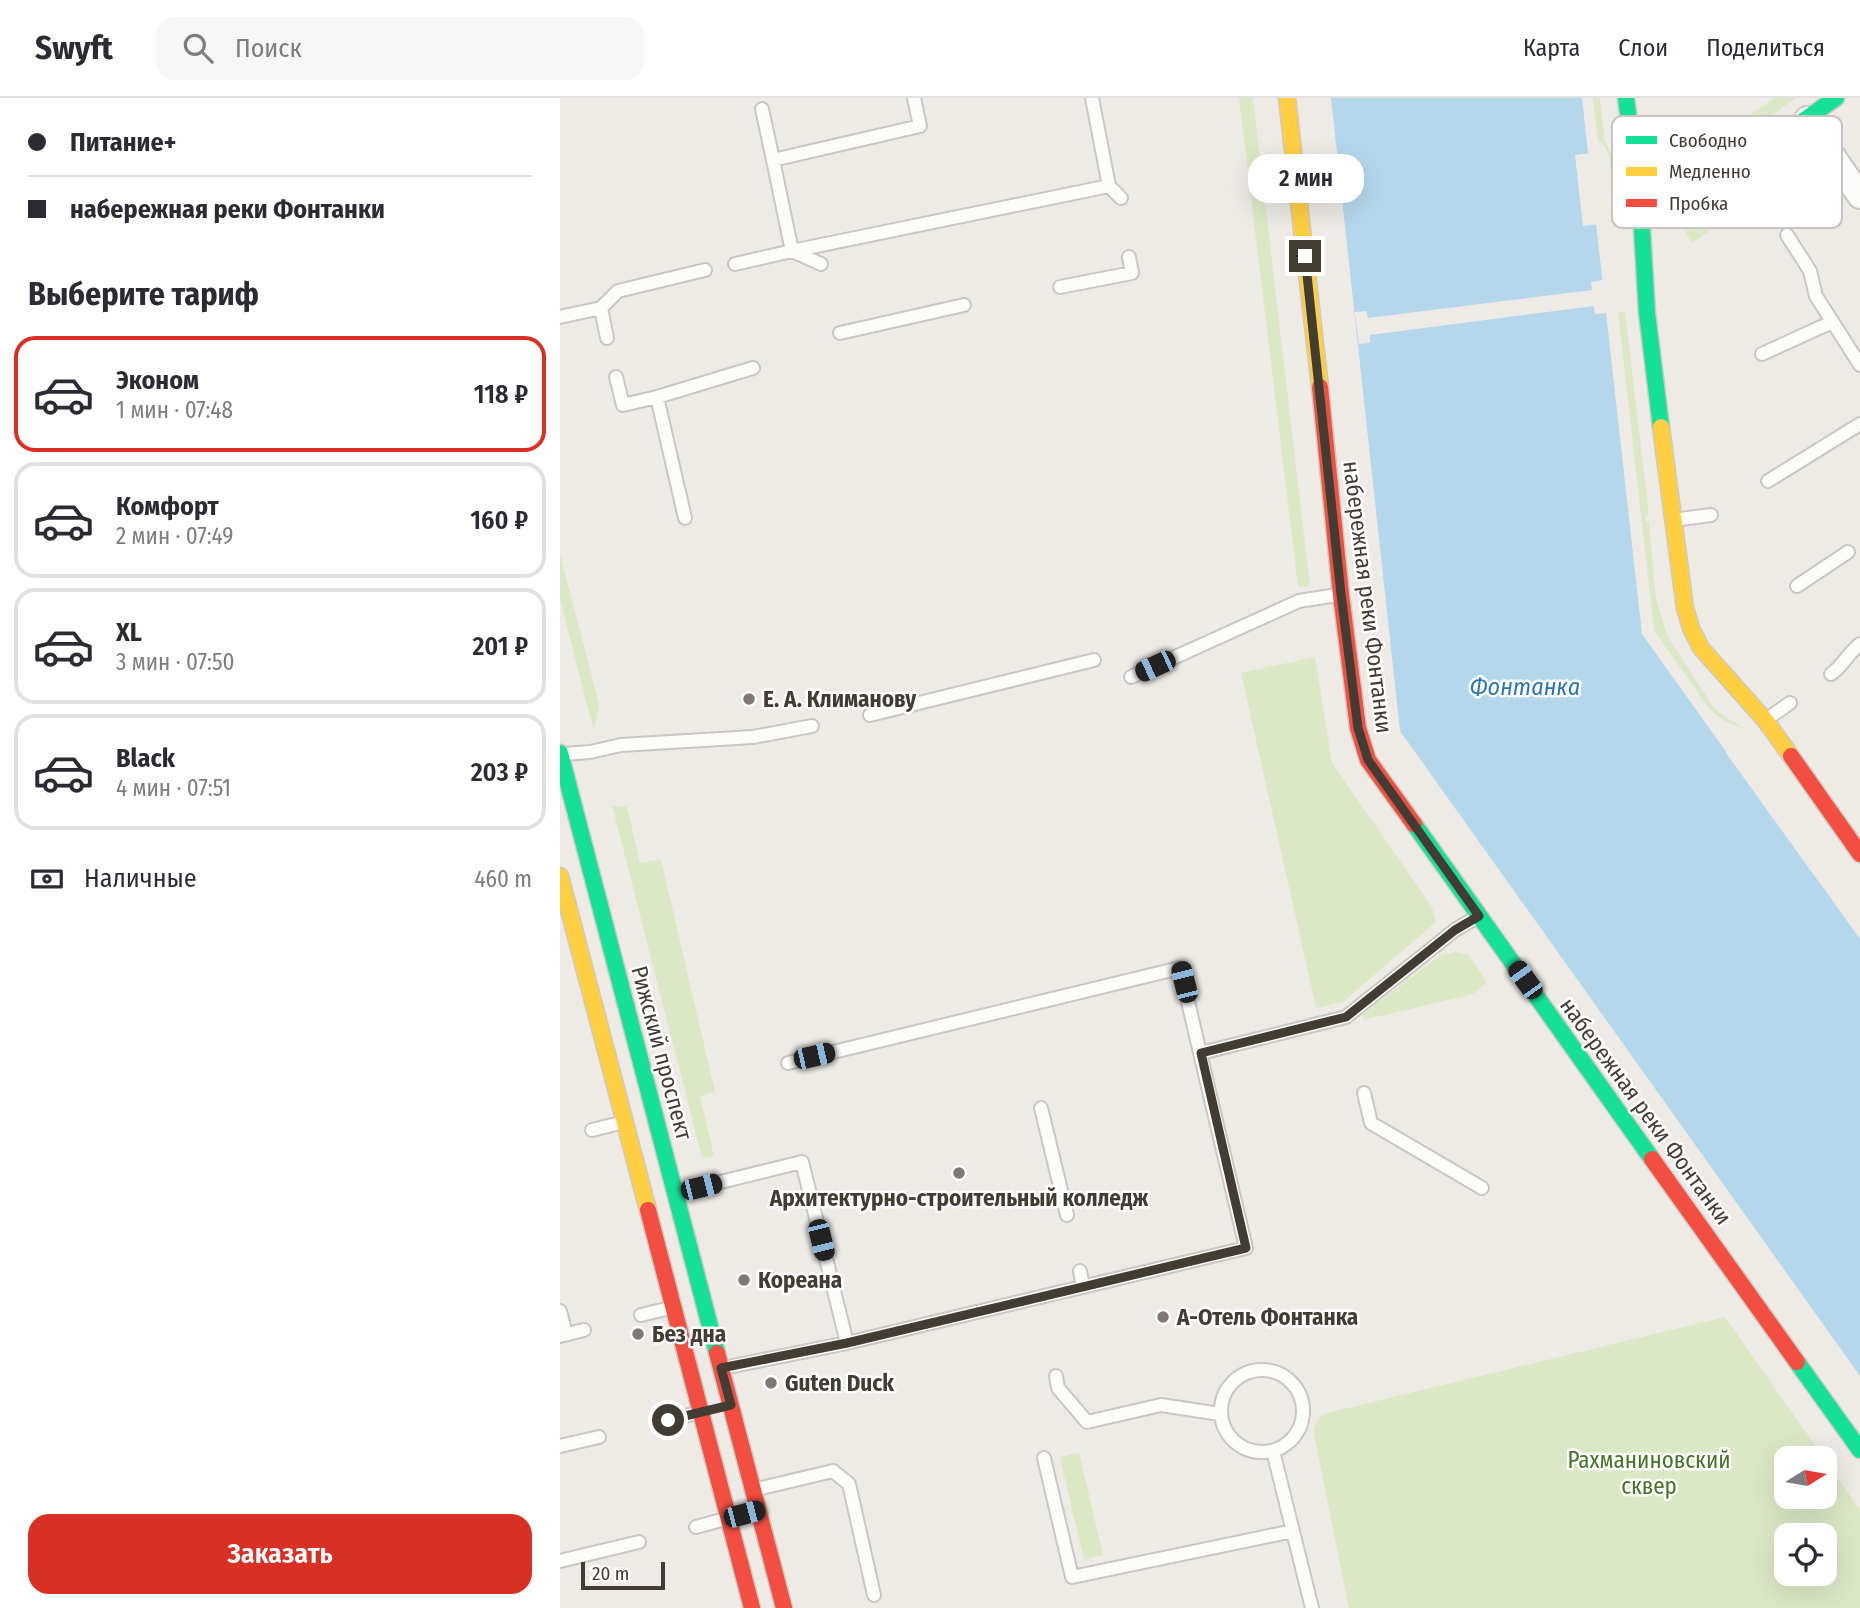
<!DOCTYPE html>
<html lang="ru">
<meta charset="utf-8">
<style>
body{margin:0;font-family:"Fira Sans Condensed",sans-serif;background:#f7f7f7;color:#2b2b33;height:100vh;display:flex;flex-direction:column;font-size:26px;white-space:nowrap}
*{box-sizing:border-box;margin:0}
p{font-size:23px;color:#7c7c81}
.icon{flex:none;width:38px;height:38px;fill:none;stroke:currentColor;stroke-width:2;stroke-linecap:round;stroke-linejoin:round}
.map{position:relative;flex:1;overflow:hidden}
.panel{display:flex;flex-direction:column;background:#fff;width:560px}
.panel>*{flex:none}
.guide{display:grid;align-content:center;height:154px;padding:0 28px;background:#fff}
.needle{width:46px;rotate:79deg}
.fabs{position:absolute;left:1214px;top:1348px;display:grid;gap:14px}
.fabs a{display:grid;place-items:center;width:63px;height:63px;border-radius:14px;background:#fff;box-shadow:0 7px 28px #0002;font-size:35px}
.scale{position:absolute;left:21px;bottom:18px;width:84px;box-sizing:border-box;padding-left:7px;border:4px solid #423c33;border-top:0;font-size:19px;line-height:24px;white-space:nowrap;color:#423c33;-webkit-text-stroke:5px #fff;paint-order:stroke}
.end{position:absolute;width:32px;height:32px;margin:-16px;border:9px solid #423c33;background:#fff;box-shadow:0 0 0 4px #fff}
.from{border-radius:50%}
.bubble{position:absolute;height:49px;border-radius:21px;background:#fff;box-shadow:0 7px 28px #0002;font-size:23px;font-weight:600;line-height:49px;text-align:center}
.car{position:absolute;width:21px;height:42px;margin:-21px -10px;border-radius:9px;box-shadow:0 0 5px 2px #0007;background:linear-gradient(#222 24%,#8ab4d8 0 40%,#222 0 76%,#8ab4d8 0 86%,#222 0)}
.guide b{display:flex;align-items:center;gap:24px;height:66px;font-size:26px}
.guide b+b{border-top:2px solid #e1e1e2}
.guide i{width:18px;height:18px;background:#2b2b33}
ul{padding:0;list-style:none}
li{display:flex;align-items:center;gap:21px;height:116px;margin:0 14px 10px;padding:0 14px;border:4px solid #e1e1e2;border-radius:21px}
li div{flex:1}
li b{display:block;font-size:26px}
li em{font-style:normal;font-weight:600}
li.active{border-color:#d93025}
li>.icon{width:63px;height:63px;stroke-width:1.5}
h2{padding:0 28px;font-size:32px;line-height:84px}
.pay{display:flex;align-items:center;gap:18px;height:77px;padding:0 28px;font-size:26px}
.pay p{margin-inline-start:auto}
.action{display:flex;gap:14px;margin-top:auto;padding:14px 28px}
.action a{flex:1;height:80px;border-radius:21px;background:#d93025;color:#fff;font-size:28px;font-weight:600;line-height:80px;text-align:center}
header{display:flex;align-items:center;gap:42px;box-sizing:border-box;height:98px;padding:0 35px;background:#fff;border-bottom:2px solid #e1e1e2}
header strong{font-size:33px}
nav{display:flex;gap:38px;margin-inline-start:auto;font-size:24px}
.search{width:490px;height:63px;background:#f7f7f7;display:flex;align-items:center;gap:18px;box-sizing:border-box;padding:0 24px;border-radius:21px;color:#7c7c81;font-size:26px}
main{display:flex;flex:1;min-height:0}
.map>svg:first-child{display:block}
.green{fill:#dbe8c5;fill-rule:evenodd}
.water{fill:#b5d7ec}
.pier{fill:#eeebe6}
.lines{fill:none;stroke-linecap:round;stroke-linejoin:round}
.lane-casing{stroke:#cac7c2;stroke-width:16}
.street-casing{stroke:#cac7c2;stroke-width:28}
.fast-casing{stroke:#cecabe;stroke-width:19}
.slow-casing{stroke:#cecabe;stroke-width:19}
.jam-casing{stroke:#cecabe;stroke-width:19}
.lane{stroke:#fcfcfb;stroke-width:12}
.street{stroke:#fcfcfb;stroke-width:24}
.fast{stroke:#16e098;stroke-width:16}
.slow{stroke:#ffcf43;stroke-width:16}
.jam{stroke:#f24e42;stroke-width:16}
.route{stroke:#423c33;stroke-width:9}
.poi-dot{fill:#7e7972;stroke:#fff;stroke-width:2.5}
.labels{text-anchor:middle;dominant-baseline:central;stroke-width:5;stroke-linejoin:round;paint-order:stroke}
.street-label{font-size:23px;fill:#423c33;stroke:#fff}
.poi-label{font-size:23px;font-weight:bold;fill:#423c33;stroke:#fff;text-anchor:start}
.park-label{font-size:23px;fill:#447227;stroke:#fff}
.water-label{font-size:24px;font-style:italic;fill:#2e77ac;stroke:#fff}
.key{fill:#fff;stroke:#c6c4c2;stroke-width:2}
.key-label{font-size:19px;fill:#423c33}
</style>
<header>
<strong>Swyft</strong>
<div class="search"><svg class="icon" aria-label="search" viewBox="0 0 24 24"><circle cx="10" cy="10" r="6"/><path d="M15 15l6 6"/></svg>Поиск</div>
<nav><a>Карта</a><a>Слои</a><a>Поделиться</a></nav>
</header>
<main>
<section class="panel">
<div class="guide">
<b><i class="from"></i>Питание+</b>
<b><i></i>набережная реки Фонтанки</b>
</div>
<h2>Выберите тариф</h2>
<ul>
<li class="active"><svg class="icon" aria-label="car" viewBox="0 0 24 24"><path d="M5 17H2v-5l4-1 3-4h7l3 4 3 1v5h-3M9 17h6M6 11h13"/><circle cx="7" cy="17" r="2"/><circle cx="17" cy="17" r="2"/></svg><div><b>Эконом</b><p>1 мин · 07:48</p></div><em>118 ₽</em></li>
<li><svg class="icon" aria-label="car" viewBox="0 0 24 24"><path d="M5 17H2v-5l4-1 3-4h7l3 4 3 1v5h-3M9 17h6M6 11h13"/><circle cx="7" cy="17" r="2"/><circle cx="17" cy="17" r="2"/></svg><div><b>Комфорт</b><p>2 мин · 07:49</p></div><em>160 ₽</em></li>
<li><svg class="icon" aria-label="car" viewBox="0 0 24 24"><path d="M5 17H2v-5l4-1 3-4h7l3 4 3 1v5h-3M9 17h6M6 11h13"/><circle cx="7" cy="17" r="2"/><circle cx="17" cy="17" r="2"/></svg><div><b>XL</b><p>3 мин · 07:50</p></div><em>201 ₽</em></li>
<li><svg class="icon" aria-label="car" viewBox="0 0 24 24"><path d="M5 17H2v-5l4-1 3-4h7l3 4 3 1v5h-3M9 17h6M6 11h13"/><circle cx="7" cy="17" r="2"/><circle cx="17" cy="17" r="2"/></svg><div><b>Black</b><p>4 мин · 07:51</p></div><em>203 ₽</em></li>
</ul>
<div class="pay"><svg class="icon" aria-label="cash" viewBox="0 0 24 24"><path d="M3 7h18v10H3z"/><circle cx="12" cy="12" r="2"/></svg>Наличные<p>460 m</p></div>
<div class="action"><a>Заказать</a></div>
</section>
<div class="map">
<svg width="1300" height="1510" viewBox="0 0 1300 1510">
<rect width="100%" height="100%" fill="#eeebe6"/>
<!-- green -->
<path class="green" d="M679,0H693L750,488L738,489Z
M1033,0H1040L1045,44L1051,56L1058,127L1049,57L1043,45L1038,44Z
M1214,0H1236L1149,62L1141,52Z
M1187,92L1194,102L1132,145L1125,134Z
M1065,213L1089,417L1085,418L1086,424H1089L1096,500L1107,537L1152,607L1161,616L1187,632L1165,623L1150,612L1094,532L1058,214Z
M0,456L39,606L34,634L0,502Z
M755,559L772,665L872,809L876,824L783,904L756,910L681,575Z
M52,707L67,709L80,765L101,761L155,994L140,998L154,1058L142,1060Z
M895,854L909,857L927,884L913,896L804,922L802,917L879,858Z
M1165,1219L1264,1360H1227V1398H1265V1362L1300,1412V1510H789L754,1337V1329L763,1316ZM1227,1437H1265V1475H1227Z
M519,1355L543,1457L524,1462L500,1359Z"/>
<!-- water -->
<path class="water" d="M771,0H1022L1082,536L1300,841V1278L840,633Z"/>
<!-- pier -->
<path class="pier" d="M1032,55L1040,126L1023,128L1015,57Z
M1043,182L1046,215L1035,216L1034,208L810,237V245L799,246L795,214L806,213L808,220L1032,192L1031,184Z
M1169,653L1262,782L1259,784L1166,655Z"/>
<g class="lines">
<!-- lane casing -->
<g class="lane-casing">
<path id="lane" d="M532,0L549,88
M202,11L213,62
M1180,68L1208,107
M1227,137L1250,173L1256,198L1300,267
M232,153L549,88L561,100
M232,153L261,166
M175,166L232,153L213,62L360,28L354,0
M500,189L572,175L569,159
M41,210L47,240
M0,219L41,210L58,193L145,172
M280,235L404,207
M1202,256L1272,224
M56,279L63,307L97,299L125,420
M97,299L193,270
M1208,383L1300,326
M1113,422L1151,417
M1237,488L1288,454
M1271,576C1283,568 1288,555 1300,546
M571,579L739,503L777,497
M310,617L534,562
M1207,621L1230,605
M4,656L30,654L61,647L193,639L252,628
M641,955L786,919L895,832L917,819
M804,995L811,1025L922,1090
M481,1010L507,1117
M32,1032L64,1024
M116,1095L242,1064L287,1245
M520,1173L523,1189
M0,1213L6,1236
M81,1217L110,1210
M0,1238L24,1232
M163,1270L287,1245L686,1150L620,870L228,965
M661 1313a41 41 0 1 1 82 0a41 41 0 1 1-82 0Z
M496,1278L498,1290L527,1324L601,1307L660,1316
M108,1322L137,1315
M0,1348L39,1339
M713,1353L752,1510
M484,1360L512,1479L733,1433
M197,1391L273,1373L289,1386L314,1497
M136,1429L165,1421
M0,1463L79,1444"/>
</g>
<!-- street casing -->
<g class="street-casing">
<path id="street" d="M1247,21L1300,98"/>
</g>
<!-- fast casing -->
<g class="fast-casing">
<path id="fast" d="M1066,0L1081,115L1087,215L1101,329
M1081,115L1111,110L1136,98L1276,0
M0,655L157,1255
M854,726L1092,1061
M1237,1264L1300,1352"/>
</g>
<!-- slow casing -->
<g class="slow-casing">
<path id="slow" d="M727,0L760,289
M1101,329L1125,510L1131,530L1141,550L1205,622L1231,658
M0,778L88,1112"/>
</g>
<!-- jam casing -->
<g class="jam-casing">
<path id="jam" d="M760,289L781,497L798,630L808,662L854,726
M1231,658L1300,756
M1092,1061L1237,1264
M88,1112L192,1510
M157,1255L224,1510"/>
</g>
<!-- lane -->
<use href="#lane" class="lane"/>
<!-- street -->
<use href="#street" class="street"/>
<!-- fast -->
<use href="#fast" class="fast"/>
<!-- slow -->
<use href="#slow" class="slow"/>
<!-- jam -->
<use href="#jam" class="jam"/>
</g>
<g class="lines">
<!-- route -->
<path class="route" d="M108,1322L171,1307L161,1270L287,1245L686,1150L641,955L786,919L895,832L919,818L808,662L798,630L781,496L745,158"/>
</g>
<!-- markers -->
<g class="poi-dot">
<circle cx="189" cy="601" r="7"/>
<circle cx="399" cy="1075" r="7"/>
<circle cx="184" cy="1182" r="7"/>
<circle cx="603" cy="1219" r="7"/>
<circle cx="78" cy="1236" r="7"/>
<circle cx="211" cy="1285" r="7"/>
</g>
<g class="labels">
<!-- street labels -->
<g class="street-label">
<text transform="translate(808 499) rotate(83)">набережная реки Фонтанки</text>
<text transform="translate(102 955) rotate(75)">Рижский проспект</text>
<text transform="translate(1086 1013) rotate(54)">набережная реки Фонтанки</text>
</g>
<!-- poi labels -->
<g class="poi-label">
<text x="203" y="601">Е. А. Климанову</text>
<text x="399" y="1100" text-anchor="middle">Архитектурно-строительный колледж</text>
<text x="198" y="1182">Кореана</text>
<text x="617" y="1219">A-Отель Фонтанка</text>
<text x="92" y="1236">Без дна</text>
<text x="225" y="1285">Guten Duck</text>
</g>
<!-- park labels -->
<g class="park-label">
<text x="1089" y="1362">Рахманиновский<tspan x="1089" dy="26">сквер</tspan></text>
</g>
<!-- water labels -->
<g class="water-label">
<text x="965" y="589">Фонтанка</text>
</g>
</g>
<!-- legend -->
<rect x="1052" y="18" width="230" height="112" rx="10" class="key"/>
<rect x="1066" y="38" width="31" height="8" fill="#16e098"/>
<rect x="1066" y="69" width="31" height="9" fill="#ffcf43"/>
<rect x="1066" y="101" width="31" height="8" fill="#f24e42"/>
<g class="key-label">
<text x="1109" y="49">Свободно</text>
<text x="1109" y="80">Медленно</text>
<text x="1109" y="112">Пробка</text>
</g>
</svg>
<div class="fabs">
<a><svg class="needle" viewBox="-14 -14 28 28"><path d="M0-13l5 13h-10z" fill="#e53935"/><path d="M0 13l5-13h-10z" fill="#7c7c81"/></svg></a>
<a><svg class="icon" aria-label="locate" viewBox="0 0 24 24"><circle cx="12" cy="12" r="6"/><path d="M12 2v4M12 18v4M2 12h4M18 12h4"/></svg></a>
</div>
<div class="scale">20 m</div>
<i class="end from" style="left:108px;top:1322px"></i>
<i class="end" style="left:745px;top:158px"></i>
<div class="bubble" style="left:688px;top:56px;width:116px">2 мин</div>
<i class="car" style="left:595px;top:568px;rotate:245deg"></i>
<i class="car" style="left:965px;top:882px;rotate:324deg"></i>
<i class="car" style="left:624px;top:884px;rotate:346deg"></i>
<i class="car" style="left:254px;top:958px;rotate:77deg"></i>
<i class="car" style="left:141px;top:1089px;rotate:76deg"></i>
<i class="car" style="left:261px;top:1142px;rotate:166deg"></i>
<i class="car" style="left:184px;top:1416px;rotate:75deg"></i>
</div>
</main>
